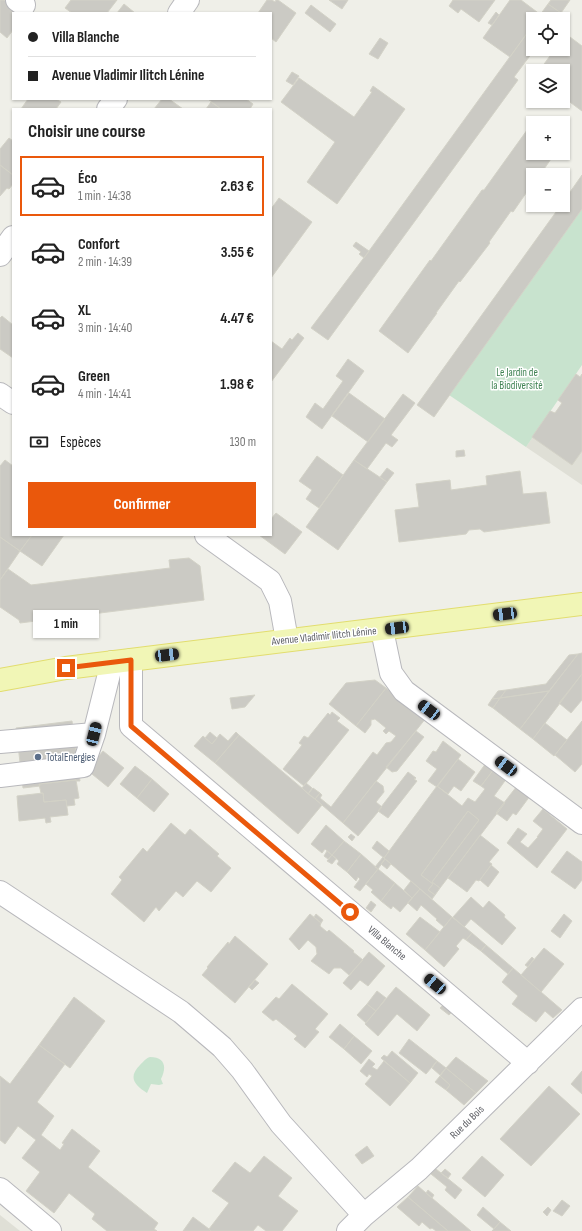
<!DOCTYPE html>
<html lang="fr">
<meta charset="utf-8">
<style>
body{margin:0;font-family:"Sofia Sans Condensed",sans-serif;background:#f2f2f2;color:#222;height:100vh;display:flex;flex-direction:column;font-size:15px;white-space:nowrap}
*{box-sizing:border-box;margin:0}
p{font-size:13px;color:#767676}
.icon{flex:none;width:22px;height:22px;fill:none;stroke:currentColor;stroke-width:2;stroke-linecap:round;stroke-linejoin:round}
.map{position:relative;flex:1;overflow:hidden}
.side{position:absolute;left:12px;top:108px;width:260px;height:428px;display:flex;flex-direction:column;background:#fff;border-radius:0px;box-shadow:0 1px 3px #0004}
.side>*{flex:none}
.hud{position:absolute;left:12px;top:12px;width:260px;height:88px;border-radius:0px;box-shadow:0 1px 3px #0004;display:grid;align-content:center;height:88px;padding:0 16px;background:#fff}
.controls{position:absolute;left:526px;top:12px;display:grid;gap:8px}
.controls a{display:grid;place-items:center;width:44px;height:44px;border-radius:0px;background:#fff;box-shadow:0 1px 3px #0004;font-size:20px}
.end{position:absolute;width:18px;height:18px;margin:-9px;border:5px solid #ea580c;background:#fff;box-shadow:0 0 0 2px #fff}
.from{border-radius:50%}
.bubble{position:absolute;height:28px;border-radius:0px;background:#fff;box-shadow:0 1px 3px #0004;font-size:13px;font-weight:700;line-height:28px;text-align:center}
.car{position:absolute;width:12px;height:24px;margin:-12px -6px;border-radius:5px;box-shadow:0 0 3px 1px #0007;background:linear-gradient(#222 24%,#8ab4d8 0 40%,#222 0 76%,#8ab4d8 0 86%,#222 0)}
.hud b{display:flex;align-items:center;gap:14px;height:38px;font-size:15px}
.hud b+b{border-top:1px solid #e0e0e0}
.hud i{width:10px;height:10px;background:#222}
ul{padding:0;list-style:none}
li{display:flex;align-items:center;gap:12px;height:60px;margin:0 8px 6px;padding:0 8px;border:2px solid transparent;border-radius:0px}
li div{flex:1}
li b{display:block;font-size:15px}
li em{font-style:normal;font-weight:700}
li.current{border-color:#ea580c}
li>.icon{width:36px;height:36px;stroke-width:1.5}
h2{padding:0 16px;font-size:18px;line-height:48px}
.pay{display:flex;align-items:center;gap:10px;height:44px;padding:0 16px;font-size:15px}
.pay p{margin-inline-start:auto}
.action{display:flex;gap:8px;margin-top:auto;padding:8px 16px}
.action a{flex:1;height:46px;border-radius:0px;background:#ea580c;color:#fff;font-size:16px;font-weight:700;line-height:46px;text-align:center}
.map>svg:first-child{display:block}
.education{fill:#dfdfd6}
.green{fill:#c8e3ce}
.building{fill:#cbcac4;stroke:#d3d2c7}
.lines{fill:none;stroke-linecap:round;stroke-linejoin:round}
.minor-casing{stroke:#b8b8bc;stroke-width:24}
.major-casing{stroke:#e2dd6e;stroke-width:24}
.minor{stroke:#fff;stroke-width:22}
.major{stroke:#f1f6b6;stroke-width:22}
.route{stroke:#ea580c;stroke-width:5}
.service-dot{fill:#5c6f8a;stroke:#fff;stroke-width:1.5}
.labels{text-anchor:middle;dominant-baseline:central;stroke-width:3;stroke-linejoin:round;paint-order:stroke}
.park-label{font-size:11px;fill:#418354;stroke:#fff}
.street-label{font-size:11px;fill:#5f6066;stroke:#fff}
.service-label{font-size:11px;fill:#4e5e75;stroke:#fff;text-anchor:start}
</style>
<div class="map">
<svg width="582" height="1231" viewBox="0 0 582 1231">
<rect width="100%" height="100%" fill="#efefe8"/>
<!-- education -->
<path class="education" d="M576,374L580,377L582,374V485L526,447L550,411L555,413L562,403L558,400Z
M0,1215L20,1231H0Z"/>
<!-- green -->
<path class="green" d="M582,209V365L526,447L449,395Z
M150,1057C165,1057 167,1067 161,1079L163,1084L159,1085L151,1084L147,1093C134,1085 128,1077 140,1065C143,1062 146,1058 150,1057Z"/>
<!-- building -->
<path class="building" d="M0,0H4L20,13H13V30L7,38L0,32Z
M71,0H117L107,13H72L65,8Z
M267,0H272L275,2L276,0H278L296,13L276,42L271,38V13H258Z
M329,0H348L342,9Z
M453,0H495L479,22L461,9L458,13L449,6Z
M510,0H521L541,15L537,19H533V25L510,57L483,38Z
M551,0H570L561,13L548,4Z
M124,4L135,13H117Z
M548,4L561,13L556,19H537Z
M311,5L336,24L330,32L305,13Z
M496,12L499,15L492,25L488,23Z
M533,25V49H535L514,77L518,80L328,340L311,328L369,251Z
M566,34L582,46V111L563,97V71H539L555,49H563V38Z
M380,38L388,43L378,59L369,54Z
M292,72L299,76L293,85L286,81Z
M299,78L354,117L372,92L370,91L373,86L405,109L337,204L307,182L335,142L281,102Z
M28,99H56L61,102L56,109H21Z
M162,99H169L183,109H154Z
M208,99H246L253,104L250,109H221Z
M211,102L221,109H206Z
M535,119L540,123H533V153H555L540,175H533V183L513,212L511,211L489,242L490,243L460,282L459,281L436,313H437L408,353L379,331L430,260L431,261L482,190H484Z
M9,138L13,141V175L0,165V149Z
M0,165L13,175V184L9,189L7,188L0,196Z
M582,175V209L434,417L417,405L561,205H563V202Z
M279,198L312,222L271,278V209Z
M356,242L369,251L364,258L359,254L361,252L353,246Z
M2,316L13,325V358L0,349V318Z
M298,333L304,338L271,382V341L282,349L290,338L292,340Z
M348,359L364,371L322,429L306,417L315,403L323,409L343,381L336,376Z
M576,374L580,377L582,374V451L572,465L532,437L550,411L555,413L562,403L558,400Z
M349,393L385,419L368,442L332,416Z
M403,394L415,403L391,435L398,440L392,447L386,443L367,469L354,460Z
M464,450L465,456L456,457V451Z
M317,456L343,475L319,508L306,499L312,490L299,481Z
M5,460L13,466V535H32L20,551L0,537V466Z
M354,460L387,482L338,550L306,527Z
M387,468L394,473L387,482L380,477Z
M520,471L523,494L546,492L550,523L484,532L480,529L469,530L466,534L399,542L395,510L419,507L416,484L450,480L451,490L487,485L486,476Z
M276,513L302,532L285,554L259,535H271V519Z
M32,535H64L42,566L20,551Z
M0,537L20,551L0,580Z
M189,558L200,566L204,600L20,623L19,620L0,607V580L8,569L31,585L170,568L169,560Z
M582,653V674L533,739L520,729L578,654Z
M578,654L549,691L500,698L506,690L546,684L569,655Z
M582,674V700L571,713L559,703Z
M375,680L386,688L356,726L329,704L346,683Z
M386,688L426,718L343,823L315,799L320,793L322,795L320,798L331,807L373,752L377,755L386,743L391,742L396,736L389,731L386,734L383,731L386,728L375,719L371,720V725L365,733L356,726Z
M506,690L500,698L492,699L498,691Z
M549,691L520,729L493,708L500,698Z
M255,695L245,707L232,709L230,698Z
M500,698L493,708L488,705L492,699Z
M332,712L340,718L337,721L349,730L304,786L283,769L302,745L299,743L304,736L308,738L328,713L330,715Z
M72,721L80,781H76V780L39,784L40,786L23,788L16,728Z
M582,721V764L575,772L555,755Z
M545,723L567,740L554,756L533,739Z
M416,731L424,737L397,771L392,772L386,767Z
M210,732L217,738L212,744L205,738Z
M236,732L239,735L215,763L194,746L203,736L212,744L220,734L228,741Z
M239,735L322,805L298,834L215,763Z
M443,741L461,755L437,787L428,781L437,769L426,761L433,751L436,752Z
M103,751L124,768L108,787L87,770Z
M458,759L475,772L461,791L454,786L448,794L437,786Z
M486,763L494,769L481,786L473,781Z
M135,766L152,779L137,798L120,784Z
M494,769L507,778L494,796L505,803L440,888L432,882L479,820L468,811L421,875L433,884L428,890L435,895L432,899L384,858L437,786L462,806L468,798L475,802L485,789L481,786Z
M408,772L416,778L414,779L417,781L388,818L378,811Z
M152,779L169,794L154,812L137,798Z
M76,780L79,798L74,799L75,805L67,806L66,800L44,802L43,793H41L39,784Z
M376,781L383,786L384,792L376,802L382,807L358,836L343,823Z
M306,783L312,788L308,794L302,788Z
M517,786L530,796L516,815L513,813L507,821L496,813Z
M313,788L320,793L315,799L308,794Z
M43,793L44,802L66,800L68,815L50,817L51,822L46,823L45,818L19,821L17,796Z
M543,809L567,829L537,868L507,843L518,828L527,834L520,842L528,848L538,837H537L543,829L533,821Z
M468,811L479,820L432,882L440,888L435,895L428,890L433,884L421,875Z
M171,823L185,835L190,829L219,854L217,856L231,868L211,892L197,881L183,897L176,891L159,911L156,907L144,922L111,894L122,880L119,877L143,848L147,852Z
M326,825L344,841L332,855L325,849L322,853L311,844Z
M351,834L355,837L352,841L348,837Z
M480,835L499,850L489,862L492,864L479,881L476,880L467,892L448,878Z
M344,841L361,854L347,872L337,864L339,861L332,855Z
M377,841L389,851L384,858L372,848Z
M327,851L332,855L328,859L324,856Z
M567,851L582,862V880L575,889L551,872Z
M361,854L378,869L360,891L354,887L360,879L358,877L356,881L347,872Z
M332,855L336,859L332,864L327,861Z
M383,857L385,859L378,869L375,867Z
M385,859L391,864L387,869L381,864Z
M491,865L499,872L488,887L480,880Z
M378,869L395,883L381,901L371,892L373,890L366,884Z
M411,881L420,889L412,898L404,890Z
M395,883L412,898L400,912L393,906L391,909L381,901Z
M420,889L452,917L444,927L436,920L437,919L421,905L417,911L408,903Z
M471,897L483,908L489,901L505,915L504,917L516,928L502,945L471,919L464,927L453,917Z
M371,901L376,905L371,912L366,908Z
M310,914L321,923L320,926L327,932L329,930L354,951L353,952L363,960L349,975L341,968H334L329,974L311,961L317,954L316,947L308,940L299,950L289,939Z
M316,914L323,920L321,923L314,917Z
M564,914L572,921L560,938L551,931Z
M420,917L440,932L425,950L406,934Z
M452,917L472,933L466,940L463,938L456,946L459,949L444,967L425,950Z
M472,933L486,945L481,951L466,940Z
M235,936L268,964L235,1003L202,975L208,968L207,967L228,942L229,944Z
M486,945L513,968L508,974L481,951Z
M544,948L564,964L541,992L521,975Z
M369,952L385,966L368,986L360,980L351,990L343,983Z
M532,957L534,959L528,967L525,965Z
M513,968L562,1010L553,1018L545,1011L536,1022L512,1004L518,996L502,982Z
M255,980L259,983L252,990L249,987Z
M292,984L328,1014L315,1029L319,1032L305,1048L294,1039L297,1036L276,1019L273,1021L262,1012L276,997L279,999Z
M396,987L430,1015L417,1031L397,1014L378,1036L365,1024Z
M377,991L386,998L376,1011L367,1004Z
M74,997L105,1021L70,1068L39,1045Z
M367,1004L376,1011L366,1023L357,1015Z
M443,1005L452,1012L449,1015L440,1008Z
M340,1024L354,1036L344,1049L329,1037Z
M354,1036L372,1051L361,1064L344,1049Z
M409,1039L437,1061L426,1074L399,1053Z
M39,1045L65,1064L37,1102L54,1116L41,1135L60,1150L64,1144L62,1143L72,1129L100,1151L88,1167L158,1223L154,1229L157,1231H107L92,1219L95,1214L69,1193L54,1213L26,1191L40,1172L22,1158L36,1140L18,1126L5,1144L0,1140V1076L10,1084Z
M392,1051L418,1073L410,1083L381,1058L384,1055L387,1057Z
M456,1057L488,1081L476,1093L446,1068Z
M369,1059L375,1064L372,1067L377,1070L384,1061L410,1083L390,1106L365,1084L372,1076L369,1074L367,1077L360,1071Z
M437,1061L446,1068L440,1075L432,1068Z
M446,1068L476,1093L464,1105L446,1090L450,1085L440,1076Z
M582,1071V1094L571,1084Z
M440,1076L450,1085L446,1090L435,1082Z
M549,1086L580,1114L531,1166L500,1139Z
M367,1146L374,1156L362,1164L355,1155Z
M264,1156L292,1178L278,1196L298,1211L282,1231H266L258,1225L253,1231H211L209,1229L229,1203L212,1191L235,1162L250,1173Z
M482,1156L504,1175L485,1197L462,1178Z
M436,1169L462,1190L455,1199L445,1190L447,1187L431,1174Z
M445,1169L451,1174L448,1178L441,1173Z
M418,1186L426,1193L471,1231H448L408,1197Z
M428,1190L434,1195L432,1198L426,1193Z
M408,1197L448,1231H436L432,1228L430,1229L422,1222L419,1226L397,1207Z
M562,1200L570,1206L562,1216L553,1211Z
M483,1207L500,1222L494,1229L477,1215Z
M548,1207L551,1210L547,1216L543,1212Z
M193,1217L209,1229L211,1231H183Z
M500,1222L511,1231H492Z"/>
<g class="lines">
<!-- minor casing -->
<g class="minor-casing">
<path id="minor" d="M17,0L24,5
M179,13L188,0
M108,109L116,99
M0,255L13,237
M0,394L13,403
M206,535L270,581L280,601L287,640
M382,630L391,673L404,691L582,823
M131,660V726L528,1063
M0,742L94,734
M0,776L83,766L94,734L112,662
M0,892L181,1012L222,1047L242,1070L281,1124L364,1215
M0,1189L50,1231
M348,1231L364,1215L419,1169L582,1009"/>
</g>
<!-- major casing -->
<g class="major-casing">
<path id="major" d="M0,680L66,668L582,604"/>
</g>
<!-- minor -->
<use href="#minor" class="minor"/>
<!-- major -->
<use href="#major" class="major"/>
</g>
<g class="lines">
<!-- route -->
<path class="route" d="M66,668L131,660V726L350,912"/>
</g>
<!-- markers -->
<circle class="service-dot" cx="38" cy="757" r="4"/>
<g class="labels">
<!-- park labels -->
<g class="park-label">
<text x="517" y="372">Le Jardin de<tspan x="517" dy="13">la Biodiversité</tspan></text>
</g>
<!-- street labels -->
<g class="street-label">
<text transform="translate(324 636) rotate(-6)">Avenue Vladimir Ilitch Lénine</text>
<text transform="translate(387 943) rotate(40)">Villa Blanche</text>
<text transform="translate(467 1122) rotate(-44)">Rue du Bois</text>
</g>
<!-- service labels -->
<g class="service-label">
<text x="46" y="757">TotalEnergies</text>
</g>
</g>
</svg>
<div class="controls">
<a><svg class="icon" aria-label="locate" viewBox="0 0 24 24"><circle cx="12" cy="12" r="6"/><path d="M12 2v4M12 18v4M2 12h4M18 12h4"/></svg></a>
<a><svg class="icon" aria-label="layers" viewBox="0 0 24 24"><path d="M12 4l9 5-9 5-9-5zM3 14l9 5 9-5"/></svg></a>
<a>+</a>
<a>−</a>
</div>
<i class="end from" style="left:350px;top:912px"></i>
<i class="end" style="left:66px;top:668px"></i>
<div class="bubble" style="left:33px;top:610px;width:66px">1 min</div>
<i class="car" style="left:505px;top:614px;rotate:263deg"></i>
<i class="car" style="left:397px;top:628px;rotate:263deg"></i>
<i class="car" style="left:167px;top:655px;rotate:83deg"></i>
<i class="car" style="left:429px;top:710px;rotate:307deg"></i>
<i class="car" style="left:94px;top:734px;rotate:14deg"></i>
<i class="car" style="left:506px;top:766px;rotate:307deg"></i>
<i class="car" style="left:435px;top:984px;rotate:310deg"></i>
<div class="hud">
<b><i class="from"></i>Villa Blanche</b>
<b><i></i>Avenue Vladimir Ilitch Lénine</b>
</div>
<section class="side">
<h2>Choisir une course</h2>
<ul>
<li class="current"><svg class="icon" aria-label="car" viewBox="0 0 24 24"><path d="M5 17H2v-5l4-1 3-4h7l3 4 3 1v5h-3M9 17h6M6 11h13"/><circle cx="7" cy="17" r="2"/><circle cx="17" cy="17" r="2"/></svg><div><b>Éco</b><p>1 min · 14:38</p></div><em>2.63 €</em></li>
<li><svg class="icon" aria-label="car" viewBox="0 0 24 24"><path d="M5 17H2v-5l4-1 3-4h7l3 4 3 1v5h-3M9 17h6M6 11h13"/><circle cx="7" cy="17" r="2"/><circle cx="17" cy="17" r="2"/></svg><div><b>Confort</b><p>2 min · 14:39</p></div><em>3.55 €</em></li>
<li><svg class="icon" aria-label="car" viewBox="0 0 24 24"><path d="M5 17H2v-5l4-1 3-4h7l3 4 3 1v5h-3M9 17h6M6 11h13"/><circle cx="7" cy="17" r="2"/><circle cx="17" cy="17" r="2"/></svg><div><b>XL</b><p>3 min · 14:40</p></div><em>4.47 €</em></li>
<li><svg class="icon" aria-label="car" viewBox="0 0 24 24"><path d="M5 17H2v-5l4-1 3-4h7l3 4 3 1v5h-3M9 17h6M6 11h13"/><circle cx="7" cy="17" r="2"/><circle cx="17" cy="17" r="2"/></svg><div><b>Green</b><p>4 min · 14:41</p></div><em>1.98 €</em></li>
</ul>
<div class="pay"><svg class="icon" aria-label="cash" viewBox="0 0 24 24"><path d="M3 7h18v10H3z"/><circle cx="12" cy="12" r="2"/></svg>Espèces<p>130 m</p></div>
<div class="action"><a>Confirmer</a></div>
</section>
</div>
